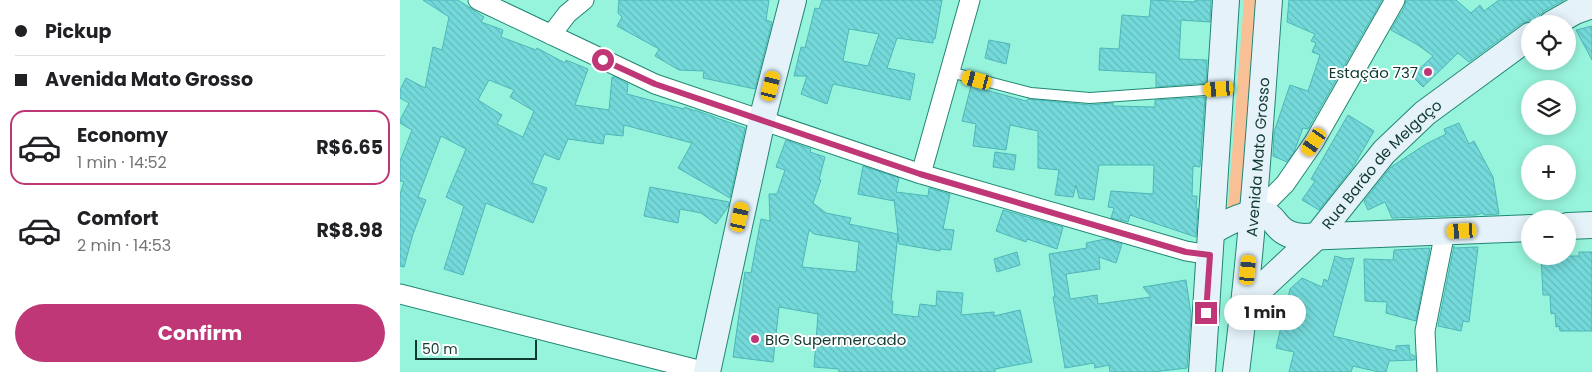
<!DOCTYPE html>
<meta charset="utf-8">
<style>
body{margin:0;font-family:Poppins,sans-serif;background:#f6f6f6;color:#202124;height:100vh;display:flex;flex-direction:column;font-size:19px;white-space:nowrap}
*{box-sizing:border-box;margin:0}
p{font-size:16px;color:#757577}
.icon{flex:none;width:28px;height:28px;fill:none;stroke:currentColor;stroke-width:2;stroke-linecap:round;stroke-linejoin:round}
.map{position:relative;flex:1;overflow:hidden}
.details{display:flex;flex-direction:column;background:#fff;width:400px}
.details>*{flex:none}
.banner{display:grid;align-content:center;height:110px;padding:0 15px;background:#fff}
.buttons{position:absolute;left:1121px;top:15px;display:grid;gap:10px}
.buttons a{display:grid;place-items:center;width:55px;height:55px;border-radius:50%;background:#fff;box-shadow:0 2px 12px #0003;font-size:25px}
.scale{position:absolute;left:15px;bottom:12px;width:122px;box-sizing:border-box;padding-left:5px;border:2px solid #103930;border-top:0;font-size:14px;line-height:18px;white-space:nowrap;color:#103930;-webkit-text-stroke:4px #fff;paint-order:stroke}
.end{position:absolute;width:22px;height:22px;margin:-11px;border:6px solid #bf3776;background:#fff;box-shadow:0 0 0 2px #fff}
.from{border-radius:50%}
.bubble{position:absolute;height:35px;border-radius:18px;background:#fff;box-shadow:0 2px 12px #0003;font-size:16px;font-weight:700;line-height:35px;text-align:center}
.car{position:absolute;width:15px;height:30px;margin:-15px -8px;border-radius:6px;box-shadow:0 0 4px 1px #0007;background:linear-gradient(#f5c518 24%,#345 0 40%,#f5c518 0 76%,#345 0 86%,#f5c518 0)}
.banner b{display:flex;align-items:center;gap:18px;height:48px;font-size:19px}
.banner b+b{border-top:1px solid #e0e0e0}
.banner i{width:12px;height:12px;background:#202124}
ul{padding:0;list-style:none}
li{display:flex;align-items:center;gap:15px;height:75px;margin:0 10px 8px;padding:0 5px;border:2px solid transparent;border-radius:15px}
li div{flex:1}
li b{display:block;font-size:19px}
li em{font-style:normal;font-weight:700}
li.on{border-color:#bf3776}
li>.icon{width:45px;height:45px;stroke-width:1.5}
.primary-button{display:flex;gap:10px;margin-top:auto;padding:10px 15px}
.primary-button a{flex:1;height:58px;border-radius:30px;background:#bf3776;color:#fff;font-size:20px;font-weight:700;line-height:58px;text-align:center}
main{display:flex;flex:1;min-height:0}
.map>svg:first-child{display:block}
.green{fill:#f9bf95}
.building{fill:url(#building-back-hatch);stroke:#4fb6b7;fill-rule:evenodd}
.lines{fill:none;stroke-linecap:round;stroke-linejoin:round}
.lane-casing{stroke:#208673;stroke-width:12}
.street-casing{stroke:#208673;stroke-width:21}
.secondary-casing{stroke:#208673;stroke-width:28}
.lane{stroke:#fff;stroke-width:10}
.street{stroke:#fff;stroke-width:19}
.secondary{stroke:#e5f2fa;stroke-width:26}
.route{stroke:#bf3776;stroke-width:6}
.poi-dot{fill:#bf3776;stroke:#fff;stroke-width:2}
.labels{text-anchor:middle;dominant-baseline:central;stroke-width:4;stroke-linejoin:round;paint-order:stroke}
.poi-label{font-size:15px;fill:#103930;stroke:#fff;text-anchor:end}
.street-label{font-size:15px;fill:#103930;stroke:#fff}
</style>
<main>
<section class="details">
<div class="banner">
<b><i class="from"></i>Pickup</b>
<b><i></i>Avenida Mato Grosso</b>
</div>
<ul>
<li class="on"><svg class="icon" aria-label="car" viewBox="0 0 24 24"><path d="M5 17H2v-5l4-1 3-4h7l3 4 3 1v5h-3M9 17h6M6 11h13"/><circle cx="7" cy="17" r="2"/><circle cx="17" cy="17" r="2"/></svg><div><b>Economy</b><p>1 min · 14:52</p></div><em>R$6.65</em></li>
<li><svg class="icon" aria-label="car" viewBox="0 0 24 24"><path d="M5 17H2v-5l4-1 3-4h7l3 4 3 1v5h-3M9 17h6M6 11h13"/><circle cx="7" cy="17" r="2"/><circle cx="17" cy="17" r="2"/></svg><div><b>Comfort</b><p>2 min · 14:53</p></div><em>R$8.98</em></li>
</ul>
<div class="primary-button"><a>Confirm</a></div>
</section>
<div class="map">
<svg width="1192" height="372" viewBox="0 0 1192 372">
<defs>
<pattern id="building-back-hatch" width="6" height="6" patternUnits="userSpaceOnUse" patternTransform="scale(1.25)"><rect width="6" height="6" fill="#74d9da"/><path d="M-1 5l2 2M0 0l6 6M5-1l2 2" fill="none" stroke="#63bbbb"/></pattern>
</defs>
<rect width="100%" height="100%" fill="#97f4dc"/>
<!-- green -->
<path class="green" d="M844,0H862L847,202L827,219Z"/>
<!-- building -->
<path class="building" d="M23,0H58L84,17L81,22L103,30L101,37L136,50L137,48L165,63L166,60L188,69L175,105L209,110L212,77H215L228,84L227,94L284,109L285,107L295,111V110L345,128L330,198L278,168L292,143L224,125L223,136L205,134L203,144L168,139L159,160L144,154L132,183L147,188L133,223L86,203L63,275L44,269L64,206L46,197L66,149L41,136L18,197L26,200L13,234L4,267L0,266V194L4,182L0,181V161L12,130L0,123V120L9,103L0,98V90L6,78L25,88L33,47L42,50L49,17ZM89,80L114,90L110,97L134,111L123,137L97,124L102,115L78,100Z
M219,0H369L366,20L372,22L355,89L303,78L304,71L279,70L255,56L259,49L217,26L222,17L218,13Z
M422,0H542L535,39H533V43L497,38L487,68L515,74L510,100L433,84L427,104L401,94L407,76H394L401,47L405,48L415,8L419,9ZM449,29L479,34L468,66L443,61Z
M751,0L795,2V0H811L810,22L781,20L779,59L807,60L806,83L756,87V73L699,70L700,48L719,49L722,15L749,17Z
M889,0H982L908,129L903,128L894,152L887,162L873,156L874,132L890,85L908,91L920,55L912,52L916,43L911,41L915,34L887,22Z
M1006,0H1056L1071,13L1080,5L1084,11L1099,0H1164L1144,11L1139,16L1137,23L1129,21L1121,24L1069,62L1058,53L1023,87L1012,76L1033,56L1018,45L991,30L1005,6Z
M1192,26V60L1176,30Z
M589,40L610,44L606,64L585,58Z
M571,86L626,101L628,99L690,105L713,103V106L755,107V100L805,97L800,167L793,166L792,196H797L796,208L798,209L796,237L730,215L728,222L711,218L714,208L708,207L711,191L753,194L754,165H699L694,200L679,198L676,185L673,197L655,195L659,170L638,168V131L610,125L606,150L573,146L576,124L562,121Z
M948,115L974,131L953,167L919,210L902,200L915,181L911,179Z
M1059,123L1069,144L1074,141L1093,177L1099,214L1084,215L1083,213L1076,215L992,218L985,202L968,210L964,201L991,167L1026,144L1046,134L1044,129Z
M386,140L411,149L410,152L425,157L419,180H421L413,203L426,213L451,218L449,224L498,234L491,301H493L492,314L518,317L520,304L536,306L537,291L563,293L561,315L594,312V316L620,310L632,362L595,369V372H439V369L414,367L418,314L379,307L373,362L333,357L345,272L351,273L361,219L370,221L369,194H377L385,170L376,167ZM409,230L414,234L459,242L456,272L402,267Z
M595,152L616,155L614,170L593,167Z
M463,166L499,178L496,192L528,196L529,188L550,194L543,229L554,230L551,250L540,249V251L499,244L494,199V201L458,194Z
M250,187L329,202L328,207L316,224L301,213L280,209L278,223L244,216Z
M603,210L663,227L657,249L627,239L626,242L596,231Z
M705,239L722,244L716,263L699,257L700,269L666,274L670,299L697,295L698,304L751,297L743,287L786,280L791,315L787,368L753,372H710L709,365L695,368L694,363L665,368L653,297H655L649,254L687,248L686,243Z
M1054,246V248L1078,247L1069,322L1063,321L1061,331L1038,326Z
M1030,248L1016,321L986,313L987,302L965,301L964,259L993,260L994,250Z
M617,252L620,265L597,272L594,259Z
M1179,252H1192V331H1160L1159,326L1156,327L1155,313L1151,314L1150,295H1143L1141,256H1179Z
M935,256L946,259L954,258L933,336L996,351V346L1009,345L1010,354L1015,356V360L989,361L986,372H979L953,366L951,372H889L894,352L876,348L890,289L902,278L922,287L924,279L928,281Z"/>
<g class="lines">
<!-- lane casing -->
<g class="lane-casing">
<path id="lane" d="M550,72L631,93L690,98L819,89"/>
</g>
<!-- street casing -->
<g class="street-casing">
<path id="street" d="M78,0L255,84L521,174L786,251L810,255
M151,35L167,14L184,0
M521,174L570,0
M853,214L869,200L885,184L914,142L995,0
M0,294L306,372
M1027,372L1025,331L1045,232"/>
</g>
<!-- secondary casing -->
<g class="secondary-casing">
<g id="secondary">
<path d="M1152,24L1175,11L1192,5"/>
<path d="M1168,226L1192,225"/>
<path d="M811,232C824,224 855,206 870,217C874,220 875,223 878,226C885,234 893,236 903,237L1130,228"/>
<path id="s1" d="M845,308L861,288L917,236L984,152L1025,113L1130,36"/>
<path d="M307,372L362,120L393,0"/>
<path d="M802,372L826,0"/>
<path id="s2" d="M836,372C852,249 860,124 869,0"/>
</g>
</g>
<!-- lane -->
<use href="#lane" class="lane"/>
<!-- street -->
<use href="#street" class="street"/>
<!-- secondary -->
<use href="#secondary" class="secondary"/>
</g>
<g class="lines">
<!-- route -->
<path class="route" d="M203,60L255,84L520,174L786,252L810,255L806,313"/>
</g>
<!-- markers -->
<g class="poi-dot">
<circle cx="1028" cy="72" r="5"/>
<circle cx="355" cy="339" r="5"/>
</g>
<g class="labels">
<!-- poi labels -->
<g class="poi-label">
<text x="1018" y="72">Estação 737</text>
<text x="365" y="339" text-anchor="start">BIG Supermercado</text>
</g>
<!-- street labels -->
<g class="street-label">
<text stroke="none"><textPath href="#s2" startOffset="216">Avenida Mato Grosso</textPath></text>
<text stroke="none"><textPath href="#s1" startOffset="199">Rua Barão de Melgaço</textPath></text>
</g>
</g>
</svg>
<div class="buttons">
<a><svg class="icon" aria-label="locate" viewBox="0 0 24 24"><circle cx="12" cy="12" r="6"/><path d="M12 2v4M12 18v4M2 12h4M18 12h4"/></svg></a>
<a><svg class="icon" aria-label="layers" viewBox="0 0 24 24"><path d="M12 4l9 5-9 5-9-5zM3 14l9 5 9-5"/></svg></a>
<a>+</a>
<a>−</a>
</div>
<div class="scale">50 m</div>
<i class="end from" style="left:203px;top:60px"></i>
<i class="end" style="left:806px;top:313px"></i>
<div class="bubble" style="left:824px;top:295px;width:82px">1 min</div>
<i class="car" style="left:577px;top:80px;rotate:285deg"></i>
<i class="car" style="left:371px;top:86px;rotate:14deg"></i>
<i class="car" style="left:819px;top:89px;rotate:266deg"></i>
<i class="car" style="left:914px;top:142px;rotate:215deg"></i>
<i class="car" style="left:340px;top:217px;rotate:12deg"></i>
<i class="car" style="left:1062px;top:231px;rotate:267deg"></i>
<i class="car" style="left:848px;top:270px;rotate:5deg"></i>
</div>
</main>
